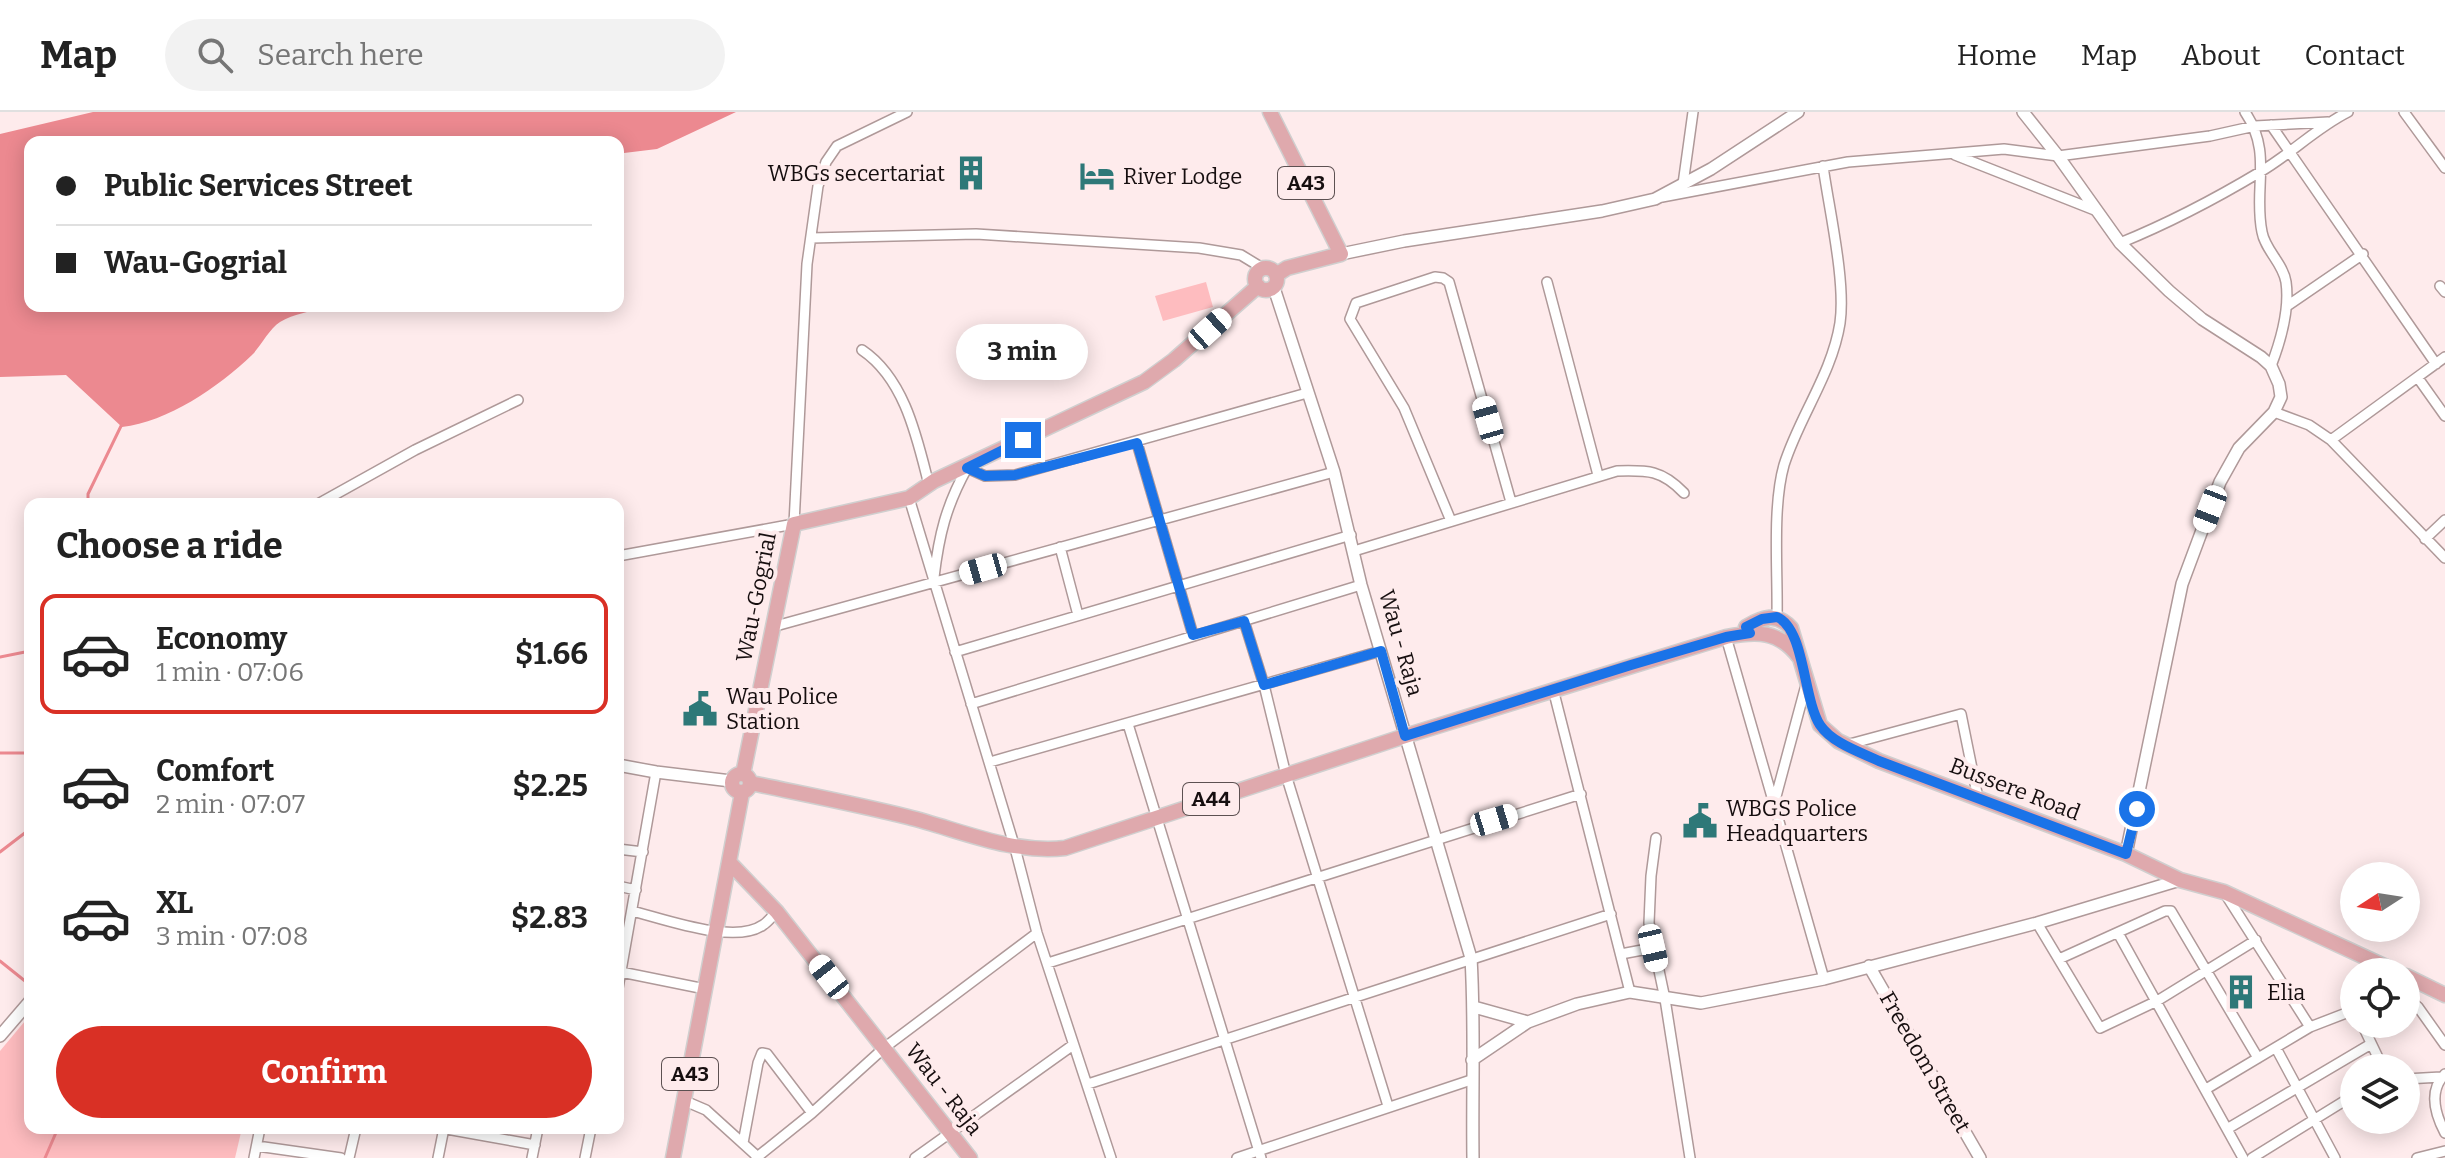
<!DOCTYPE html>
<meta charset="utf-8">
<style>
body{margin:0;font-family:Bitter,serif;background:#f2f2f2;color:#222;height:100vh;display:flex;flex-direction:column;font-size:30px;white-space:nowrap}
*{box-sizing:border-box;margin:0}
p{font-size:26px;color:#767676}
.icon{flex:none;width:44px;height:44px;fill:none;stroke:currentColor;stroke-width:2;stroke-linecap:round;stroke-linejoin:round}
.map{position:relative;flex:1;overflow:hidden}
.panel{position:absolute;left:24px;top:386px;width:600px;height:636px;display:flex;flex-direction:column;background:#fff;border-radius:16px;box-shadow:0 4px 20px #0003}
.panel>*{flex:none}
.banner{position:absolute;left:24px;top:24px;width:600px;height:176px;border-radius:16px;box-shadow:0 4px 20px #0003;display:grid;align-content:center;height:176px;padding:0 32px;background:#fff}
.needle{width:52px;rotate:258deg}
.buttons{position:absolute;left:2340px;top:750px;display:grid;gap:16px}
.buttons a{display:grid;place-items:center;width:80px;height:80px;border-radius:50%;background:#fff;box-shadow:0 4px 20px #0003;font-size:40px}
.end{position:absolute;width:36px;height:36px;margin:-18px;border:10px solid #1a73e8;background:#fff;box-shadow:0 0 0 4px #fff}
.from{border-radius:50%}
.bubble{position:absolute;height:56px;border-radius:28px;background:#fff;box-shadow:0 4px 20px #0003;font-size:26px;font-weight:700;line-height:56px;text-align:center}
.car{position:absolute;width:24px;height:48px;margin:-24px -12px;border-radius:10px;box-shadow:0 0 6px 2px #0007;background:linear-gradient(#fff 24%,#345 0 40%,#fff 0 76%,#345 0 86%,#fff 0)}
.banner b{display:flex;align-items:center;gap:28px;height:76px;font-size:30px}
.banner b+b{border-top:2px solid #e0e0e0}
.banner i{width:20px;height:20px;background:#222}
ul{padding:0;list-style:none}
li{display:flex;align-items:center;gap:24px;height:120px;margin:0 16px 12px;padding:0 16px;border:4px solid transparent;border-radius:16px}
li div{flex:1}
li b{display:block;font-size:30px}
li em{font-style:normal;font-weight:700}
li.current{border-color:#d93025}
li>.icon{width:72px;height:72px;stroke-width:1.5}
h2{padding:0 32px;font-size:36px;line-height:96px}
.cta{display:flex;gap:16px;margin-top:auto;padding:16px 32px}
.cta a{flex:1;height:92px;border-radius:48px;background:#d93025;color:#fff;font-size:32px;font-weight:700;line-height:92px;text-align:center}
header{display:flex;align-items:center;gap:48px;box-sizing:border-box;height:112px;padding:0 40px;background:#fff;border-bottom:2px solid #e0e0e0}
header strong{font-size:38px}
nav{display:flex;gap:44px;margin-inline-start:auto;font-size:28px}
.search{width:560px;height:72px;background:#f2f2f2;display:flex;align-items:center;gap:20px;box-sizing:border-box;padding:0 28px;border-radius:44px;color:#767676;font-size:30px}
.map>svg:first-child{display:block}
.green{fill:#febcbf}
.water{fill:#ec8990}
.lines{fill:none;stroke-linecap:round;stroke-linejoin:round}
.stream{stroke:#ec8990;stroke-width:3}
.minor-casing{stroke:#af9999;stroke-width:12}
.tertiary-casing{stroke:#af9999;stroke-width:14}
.primary-casing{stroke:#d0cfcf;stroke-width:17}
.minor{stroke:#fff;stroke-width:9}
.tertiary{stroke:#fff;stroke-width:11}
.primary{stroke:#dfa9ad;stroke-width:14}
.route{stroke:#1a73e8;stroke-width:10}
.labels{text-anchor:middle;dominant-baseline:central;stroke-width:8;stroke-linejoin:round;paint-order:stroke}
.shield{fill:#feebec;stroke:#5c5051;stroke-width:2}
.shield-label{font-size:20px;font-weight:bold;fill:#160e0f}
.poi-label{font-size:22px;fill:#160e0f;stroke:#feebec;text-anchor:start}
.street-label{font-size:22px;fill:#160e0f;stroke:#feebec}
</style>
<header>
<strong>Map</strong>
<div class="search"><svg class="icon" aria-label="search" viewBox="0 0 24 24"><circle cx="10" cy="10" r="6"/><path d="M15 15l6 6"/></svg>Search here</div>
<nav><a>Home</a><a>Map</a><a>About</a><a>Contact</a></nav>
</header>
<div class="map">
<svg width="2445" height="1046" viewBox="0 0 2445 1046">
<rect width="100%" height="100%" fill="#feebec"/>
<!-- green -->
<path class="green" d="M1206,170L1213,195L1163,209L1155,184Z
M30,903V1016H242L235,1046H0V939Z"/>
<!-- water -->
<path class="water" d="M93,0H736L657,37L624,41L618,49V30H30V194H328C313,199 293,202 280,210C269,217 261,234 252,243C219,275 167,310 122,315L66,263L0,265V22Z"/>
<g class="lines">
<!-- stream -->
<path class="stream" d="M88,392V382L122,312
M0,545L30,539
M0,641H30
M0,740L30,717
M0,849L30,873
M45,1046L58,1016"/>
<!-- minor casing -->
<g class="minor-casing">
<path id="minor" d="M2245,0C2273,41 2253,77 2262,120C2265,138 2283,151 2286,170C2290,198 2281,228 2271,254
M2404,0L2445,56
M2271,13L2436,252
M1955,43L2097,99
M1683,72L1693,0
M1662,85L1848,50L2004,37L2058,44L2210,24L2255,14L2328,10
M811,126L976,122L1199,136L1241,143L1264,157
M2120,131C2169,111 2215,87 2260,60C2291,42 2316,16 2348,0
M1547,170L1598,363
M2440,174L2445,180
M2287,194L2363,142
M862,238C905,267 917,326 929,373
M2418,266L2445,304
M2274,300L2309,313L2331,328L2445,245
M2331,328L2445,446
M1137,331L1193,523
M909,386L1015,736L1037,821L1111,1046
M318,392L415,338L518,288
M1451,409L1404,296L1350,207L1356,191L1435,165L1443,166L1449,170L1511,390
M2425,427L2445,408
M1060,435L1078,503
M1354,439L1617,359C1648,358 1662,358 1684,381
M618,444L794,412L807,152L818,74L826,50L837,34L907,0
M934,465C939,423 946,394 967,356L985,364L1015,363L1307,281
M1777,505C1778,460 1772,395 1784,353C1799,305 1832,262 1840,211C1846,170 1829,97 1823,54
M1244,509L1264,573L1286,663L1388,994
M772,515L1334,360
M1726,525L1774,692
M955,540L1351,423
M1806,573L1774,692L1824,867
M1553,577L1630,880
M971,592L1361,473
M1128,612L1261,1046
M1846,633L1961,602L1978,686
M990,650L1381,539
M1656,726L1651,764L1649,811L1665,887L1690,1046
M618,737L643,740
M618,774L636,778
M2226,783L2310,915
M632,799C664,807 735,833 763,813C768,810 772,804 777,800
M2037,811L2100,916L2157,889L2256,828
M2118,821L2243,1046
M1621,842L1653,836
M2059,847L2165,799H2171L2258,946
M1048,851L1581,682
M621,860L705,877
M618,876L656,660
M2406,885L2418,895L2445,933
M2362,912L2383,956
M2276,936L2335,1046
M2445,962C2428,979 2435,1002 2445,1021
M2406,967L2441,965
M1088,972L1611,802
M2206,977L2310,915L2354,898
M685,989L706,998L759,1046
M441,1016L535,1033
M2227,1017L2371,932
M743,1031L758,951L762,941L767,942L812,1001
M257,1034L341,1046
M254,1046L260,1016
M349,1046L356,1016
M438,1046L444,1016
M532,1046L538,1016
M585,1046L591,1016
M756,1046L812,1001L884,936L1037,821
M915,1046L1073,933
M1237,1046L1471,968
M2252,1046L2354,983
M2417,1046L2445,1039"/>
</g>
<!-- tertiary casing -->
<g class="tertiary-casing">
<path id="tertiary" d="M2023,0L2058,44L2120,131L2169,179L2202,207L2261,245L2271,254L2279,272L2281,285L2274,300L2239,336L2220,370L2182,472L2126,742
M1341,142L1404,129L1602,99L1655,87L1711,57L1798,0
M1274,176L1334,360L1361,473L1471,846C1475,913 1472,979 1473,1046
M618,653L656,660L731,669
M1869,854L1980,1046
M1474,895L1528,910L1577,892L1630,880L1701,891L1824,867L2037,811L2180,768
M0,924L30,889
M1472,948L1528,910"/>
</g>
<!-- primary casing -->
<g class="primary-casing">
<path id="primary" d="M1270,0L1341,142L1287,156L1276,163
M1255 167a11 11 0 1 1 22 0a11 11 0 1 1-22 0Z
M1750,521L1746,515C1763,505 1776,500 1791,516L1820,613L1838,629L1879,649L2126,742L2180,768L2224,780L2397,860
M732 671a9 9 0 1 1 18 0a9 9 0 1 1-18 0Z
M743,662L794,412L909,386L934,369L1144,270L1174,248L1258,174
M751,671C803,682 856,692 908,705C960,718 1011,742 1065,736L1405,624L1726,525C1756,519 1779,518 1799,545
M730,751L777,800L970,1046
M2406,864L2445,883
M673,1046L742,681"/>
</g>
<!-- minor -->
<use href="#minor" class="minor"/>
<!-- tertiary -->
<use href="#tertiary" class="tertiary"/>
<!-- primary -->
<use href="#primary" class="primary"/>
</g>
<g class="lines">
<!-- route -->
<path class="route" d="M1023,328L967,356L985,364L1015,363L1137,331L1193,523L1244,509L1264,573L1381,539L1405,624L1631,553L1726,525L1750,521L1746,515L1762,507L1777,505C1805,517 1803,587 1820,613C1832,631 1860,640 1879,649L2126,742L2137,697"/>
</g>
<!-- icons -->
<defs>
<g id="building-bare" transform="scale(2.76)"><path d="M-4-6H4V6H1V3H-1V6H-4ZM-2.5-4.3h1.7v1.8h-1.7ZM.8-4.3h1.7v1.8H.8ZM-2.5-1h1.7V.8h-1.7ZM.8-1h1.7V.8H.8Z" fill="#2e7878" stroke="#feebec" stroke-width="2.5" paint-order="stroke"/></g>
<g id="hotel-bare" transform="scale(2.76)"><path d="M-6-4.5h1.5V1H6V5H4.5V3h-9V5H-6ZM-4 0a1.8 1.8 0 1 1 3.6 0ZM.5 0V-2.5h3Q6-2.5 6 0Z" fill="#2e7878" stroke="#feebec" stroke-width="2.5" paint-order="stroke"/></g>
<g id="civic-bare" transform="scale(2.76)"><path d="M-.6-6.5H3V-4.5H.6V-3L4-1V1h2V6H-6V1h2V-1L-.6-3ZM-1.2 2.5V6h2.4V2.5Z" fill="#2e7878" stroke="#feebec" stroke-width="2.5" paint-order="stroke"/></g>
</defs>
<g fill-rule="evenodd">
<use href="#building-bare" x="971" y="61"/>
<use href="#hotel-bare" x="1097" y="64"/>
<use href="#civic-bare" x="700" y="597"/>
<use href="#civic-bare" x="1700" y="709"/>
<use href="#building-bare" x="2241" y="880"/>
</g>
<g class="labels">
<!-- shield labels -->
<g class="shield">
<rect x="1278" y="55" width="56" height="32" rx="6"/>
<rect x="1183" y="671" width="56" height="32" rx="6"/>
<rect x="662" y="946" width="56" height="32" rx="6"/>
</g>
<g class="shield-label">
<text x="1306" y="71">A43</text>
<text x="1211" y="687">A44</text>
<text x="690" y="962">A43</text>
</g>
<!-- poi labels -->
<g class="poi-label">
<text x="945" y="61" text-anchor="end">WBGs secertariat</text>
<text x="1123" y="64">River Lodge</text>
<text x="726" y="584">Wau Police<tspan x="726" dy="25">Station</tspan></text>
<text x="1726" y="696">WBGS Police<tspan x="1726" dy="25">Headquarters</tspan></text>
<text x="2267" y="880">Elia</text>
</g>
<!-- street labels -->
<g class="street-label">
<text transform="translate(756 485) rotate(-79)">Wau-Gogrial</text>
<text transform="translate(1401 531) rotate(74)">Wau - Raja</text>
<text transform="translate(2015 677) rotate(21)">Bussere Road</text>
<text transform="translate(1925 950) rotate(60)">Freedom Street</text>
<text transform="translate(944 977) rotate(52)">Wau - Raja</text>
</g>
</g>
</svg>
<div class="buttons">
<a><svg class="needle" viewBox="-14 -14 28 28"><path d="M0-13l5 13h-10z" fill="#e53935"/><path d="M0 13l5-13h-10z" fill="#767676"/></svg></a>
<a><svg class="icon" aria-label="locate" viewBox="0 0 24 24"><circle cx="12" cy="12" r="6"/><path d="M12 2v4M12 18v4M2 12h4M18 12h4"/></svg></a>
<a><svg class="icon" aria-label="layers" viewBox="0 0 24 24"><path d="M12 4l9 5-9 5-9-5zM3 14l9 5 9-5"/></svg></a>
</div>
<i class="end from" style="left:2137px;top:697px"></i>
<i class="end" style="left:1023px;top:328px"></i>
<div class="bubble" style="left:956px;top:212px;width:132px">3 min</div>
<i class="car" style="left:1210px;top:217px;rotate:48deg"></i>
<i class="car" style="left:1488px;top:308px;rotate:344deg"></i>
<i class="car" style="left:2210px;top:397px;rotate:201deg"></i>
<i class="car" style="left:983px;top:457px;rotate:254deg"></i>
<i class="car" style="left:1494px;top:708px;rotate:73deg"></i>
<i class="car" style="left:1653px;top:836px;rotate:167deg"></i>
<i class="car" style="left:829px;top:865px;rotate:322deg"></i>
<div class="banner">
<b><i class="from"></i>Public Services Street</b>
<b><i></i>Wau-Gogrial</b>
</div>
<section class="panel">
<h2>Choose a ride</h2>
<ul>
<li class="current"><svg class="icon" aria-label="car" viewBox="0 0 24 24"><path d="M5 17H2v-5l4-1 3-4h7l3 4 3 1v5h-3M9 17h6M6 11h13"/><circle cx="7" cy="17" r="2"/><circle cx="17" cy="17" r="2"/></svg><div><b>Economy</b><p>1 min · 07:06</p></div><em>$1.66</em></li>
<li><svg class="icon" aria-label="car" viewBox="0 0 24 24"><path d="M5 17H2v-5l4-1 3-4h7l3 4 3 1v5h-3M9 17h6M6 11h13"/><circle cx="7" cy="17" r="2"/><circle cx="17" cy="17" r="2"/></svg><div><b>Comfort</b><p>2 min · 07:07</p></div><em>$2.25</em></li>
<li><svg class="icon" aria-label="car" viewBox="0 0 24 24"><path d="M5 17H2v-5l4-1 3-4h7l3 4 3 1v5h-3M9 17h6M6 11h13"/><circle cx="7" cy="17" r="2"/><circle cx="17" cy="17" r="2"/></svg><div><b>XL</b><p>3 min · 07:08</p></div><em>$2.83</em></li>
</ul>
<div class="cta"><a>Confirm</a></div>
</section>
</div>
